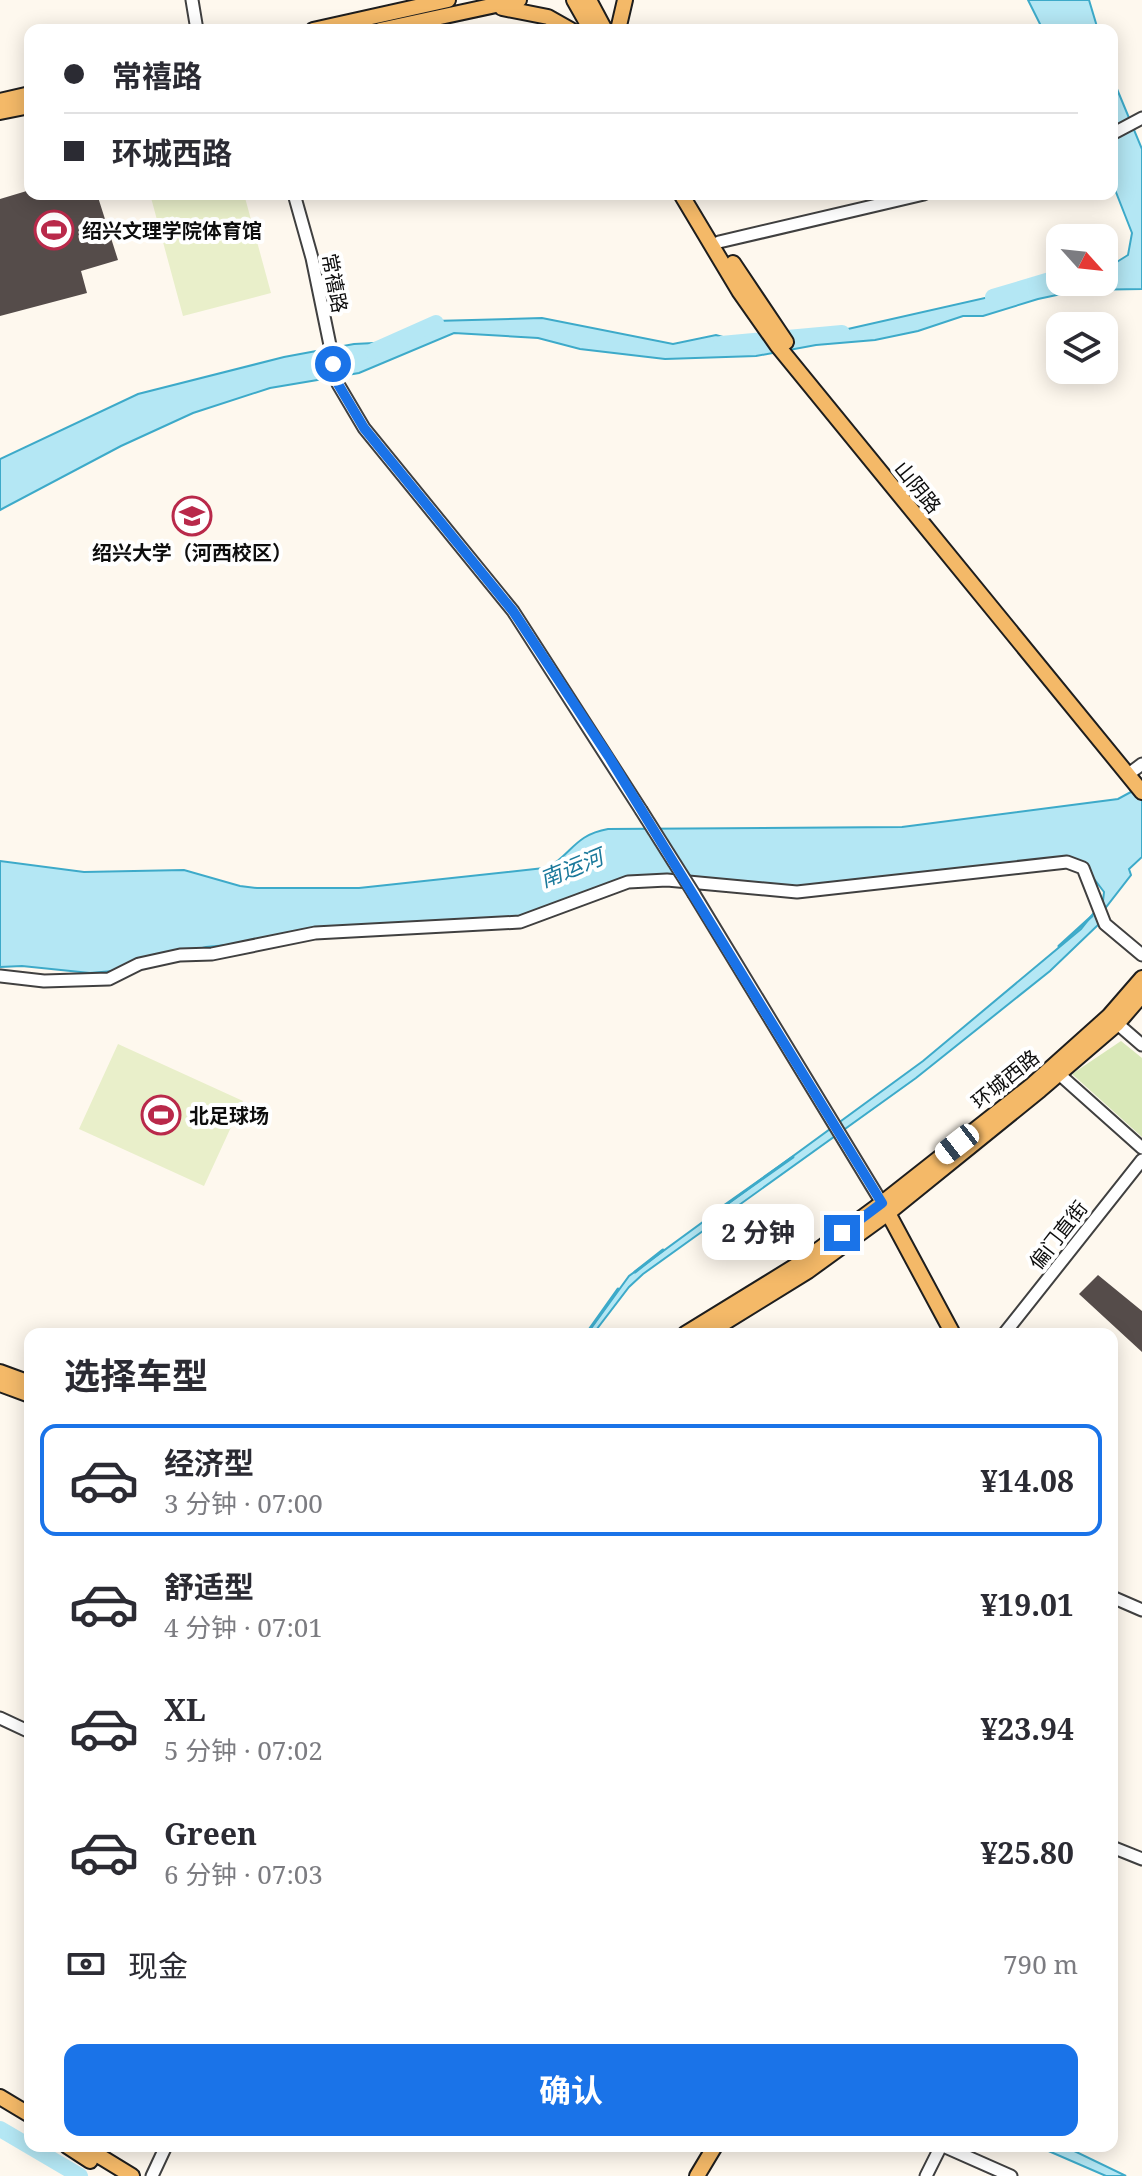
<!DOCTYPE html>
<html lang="zh">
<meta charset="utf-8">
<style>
body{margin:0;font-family:"Noto Serif","Noto Sans SC",serif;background:#f7f7f7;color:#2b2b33;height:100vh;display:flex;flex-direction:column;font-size:30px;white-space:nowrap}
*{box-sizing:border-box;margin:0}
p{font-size:26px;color:#7c7c81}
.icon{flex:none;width:44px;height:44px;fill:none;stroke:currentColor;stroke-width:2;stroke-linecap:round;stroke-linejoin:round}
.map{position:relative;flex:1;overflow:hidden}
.sheet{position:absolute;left:24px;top:1328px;width:1094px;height:824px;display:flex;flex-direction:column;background:#fff;border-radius:16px;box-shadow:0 4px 20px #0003}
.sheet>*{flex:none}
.top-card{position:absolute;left:24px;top:24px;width:1094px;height:176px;border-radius:16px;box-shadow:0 4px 20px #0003;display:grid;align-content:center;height:176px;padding:0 40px;background:#fff}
.needle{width:52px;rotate:117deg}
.controls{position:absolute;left:1046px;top:224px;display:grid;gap:16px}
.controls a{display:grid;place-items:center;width:72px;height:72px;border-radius:16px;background:#fff;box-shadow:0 4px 20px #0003;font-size:40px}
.end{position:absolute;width:36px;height:36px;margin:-18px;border:10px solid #1a73e8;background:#fff;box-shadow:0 0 0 4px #fff}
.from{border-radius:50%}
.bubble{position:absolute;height:56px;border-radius:16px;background:#fff;box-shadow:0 4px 20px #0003;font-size:26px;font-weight:700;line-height:56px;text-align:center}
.car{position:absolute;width:24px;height:48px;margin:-24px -12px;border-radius:10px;box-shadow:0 0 6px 2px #0007;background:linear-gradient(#fff 24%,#345 0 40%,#fff 0 76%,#345 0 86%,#fff 0)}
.top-card b{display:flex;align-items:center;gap:28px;height:76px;font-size:30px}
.top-card b+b{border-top:2px solid #e1e1e2}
.top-card i{width:20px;height:20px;background:#2b2b33}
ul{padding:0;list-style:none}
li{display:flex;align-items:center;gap:24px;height:112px;margin:0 16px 12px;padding:0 24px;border:4px solid transparent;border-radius:16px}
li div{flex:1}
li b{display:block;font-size:30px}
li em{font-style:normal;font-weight:700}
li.on{border-color:#1a73e8}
li>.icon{width:72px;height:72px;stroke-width:1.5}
h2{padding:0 40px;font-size:36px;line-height:96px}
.pay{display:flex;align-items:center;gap:20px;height:88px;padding:0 40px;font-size:30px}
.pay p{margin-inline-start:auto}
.primary-button{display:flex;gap:16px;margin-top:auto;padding:16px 40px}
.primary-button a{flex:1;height:92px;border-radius:16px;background:#1a73e8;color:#fff;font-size:32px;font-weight:700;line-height:92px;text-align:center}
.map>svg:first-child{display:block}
.green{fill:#d9e8b8}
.pitch{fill:#e9efca}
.water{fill:#b4e7f4;stroke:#3daac9;stroke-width:2}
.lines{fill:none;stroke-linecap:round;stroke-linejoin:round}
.stream{stroke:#3daac9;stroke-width:3}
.river{stroke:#b4e7f4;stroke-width:16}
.building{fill:#554c4a}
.minor-casing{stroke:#404040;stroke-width:15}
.major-casing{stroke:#1e1e1e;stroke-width:18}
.minor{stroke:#fff;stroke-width:11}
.major{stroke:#f4b968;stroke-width:14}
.minor-bridge-casing{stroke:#404040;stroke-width:15;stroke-linecap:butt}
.minor-bridge{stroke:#fff;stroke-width:11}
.route{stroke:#1a73e8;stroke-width:10}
.labels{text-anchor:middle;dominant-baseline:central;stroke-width:8;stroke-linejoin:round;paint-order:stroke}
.poi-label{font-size:20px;font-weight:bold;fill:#0d0d0d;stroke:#fff;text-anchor:start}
.street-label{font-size:20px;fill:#0d0d0d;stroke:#fff}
.water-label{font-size:22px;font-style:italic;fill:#1a799b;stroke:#fff}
</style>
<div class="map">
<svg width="1142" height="2176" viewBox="0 0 1142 2176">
<rect width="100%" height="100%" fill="#fef8ee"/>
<!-- green -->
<path class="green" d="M1121,1041L1142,1058V1137L1072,1074Z"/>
<!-- pitch -->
<path class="pitch" d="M150,194H244L271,293L183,316Z
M118,1044L243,1101L204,1186L79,1129Z"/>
<!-- water -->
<path class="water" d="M1028,0H1089L1098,30H1043Z
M1112,77L1142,149V289L1080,290L1038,299L983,316H963L918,331L875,340L816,345L756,356L665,359L580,349L538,338L454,333L359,373L270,388L193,413L121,446L0,510V459L138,394L284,357L354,344L394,342L434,321L542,318L673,344L716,335L748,344L839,331L1060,281L1104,282V270L1128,255L1132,233L1112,182Z
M1142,786V857L1129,869L1131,875L1097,919L1099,924L1050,971L916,1078L643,1274L629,1287L593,1334H587L629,1276L923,1061L1081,929L1103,901L1104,892L1082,863L803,888L651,880L547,914L206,947L113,971L90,973L22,966L0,967V861L84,872L184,870L240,886L257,888H359L544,868C570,859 572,835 608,829L902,827L1118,799Z
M1037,2146H1064L1126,2176H1106Z"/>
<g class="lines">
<!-- stream -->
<path class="stream" d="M1059,946L1092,916
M711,1215L793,1157
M635,1272L663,1250
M586,1334L618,1289"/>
<!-- river -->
<path class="river" d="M993,297L1060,277
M721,344L842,333
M373,351L436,323
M0,2129L80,2176"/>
</g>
<!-- building -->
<path class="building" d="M30,190V194H97L118,260L81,271L87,293L0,316V199Z
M1098,1275L1142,1311V1352L1079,1294Z"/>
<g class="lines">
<!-- minor casing -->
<g class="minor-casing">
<path id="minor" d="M192,0L197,30
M1112,134L1142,118
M294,194L312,258L338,384L364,428L513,611L641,810
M719,242L924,194
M1134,770L1142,764
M694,894L885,1208
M0,976L44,981L109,979L139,964L180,955L212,954L315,933L520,922L628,882L667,880L797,892L1067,862L1083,868L1105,924L1142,955
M1112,1019L1142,1045
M1059,1074L1142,1148
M1004,1334L1142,1160
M1112,1597L1142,1610
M0,1718L30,1732
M1112,1847L1142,1859
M943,2146L1011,2176
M152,2176L166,2146
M926,2176L941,2146"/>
</g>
<!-- major casing -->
<g class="major-casing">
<path id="major" d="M574,0L591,30
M589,0L605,30
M502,8L548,17L571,30
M313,30L448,0
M380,30L519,0
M618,30L625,0
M0,101L30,94
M0,112L30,106
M681,194L739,291L777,345L1142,792
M733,263L786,342
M888,1213L953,1334
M685,1334L802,1262L882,1203L1032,1085L1109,1016L1142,978
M706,1334L808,1271L888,1213L1040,1090L1117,1024L1142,995
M0,1372L30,1383
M0,1384L30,1395
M0,2097L30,2115
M67,2146L90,2161
M83,2146L132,2176
M697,2176L715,2146"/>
</g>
<!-- minor -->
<use href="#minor" class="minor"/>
<!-- major -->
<use href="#major" class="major"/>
<!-- minor-bridge casing -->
<g class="minor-bridge-casing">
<path id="minor-bridge" d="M641,810L694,894"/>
</g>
<!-- minor-bridge -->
<use href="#minor-bridge" class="minor-bridge"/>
</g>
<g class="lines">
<!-- route -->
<path class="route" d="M333,364L338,384L364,428L513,611L609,757L882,1203L842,1233"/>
</g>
<!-- icons -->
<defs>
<g id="stadium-ring" transform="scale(2)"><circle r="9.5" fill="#fff" stroke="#b9294a" stroke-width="1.5"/><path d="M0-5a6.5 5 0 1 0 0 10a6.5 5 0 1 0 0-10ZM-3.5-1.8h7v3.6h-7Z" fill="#b9294a"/></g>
<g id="university-ring" transform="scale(2)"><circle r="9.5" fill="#fff" stroke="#b9294a" stroke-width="1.5"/><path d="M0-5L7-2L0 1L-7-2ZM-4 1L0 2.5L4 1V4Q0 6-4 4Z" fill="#b9294a"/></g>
</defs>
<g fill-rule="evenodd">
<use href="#stadium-ring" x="54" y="230"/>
<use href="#university-ring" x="192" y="516"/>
<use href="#stadium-ring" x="161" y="1115"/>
</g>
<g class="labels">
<!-- poi labels -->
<g class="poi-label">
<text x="82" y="230">绍兴文理学院体育馆</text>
<text x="192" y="552" text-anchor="middle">绍兴大学（河西校区）</text>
<text x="189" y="1115">北足球场</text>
</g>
<!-- street labels -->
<g class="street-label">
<text transform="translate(335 283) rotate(79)">常禧路</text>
<text transform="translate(918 487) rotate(51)">山阴路</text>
<text transform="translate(1005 1079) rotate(-39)">环城西路</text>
<text transform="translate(1058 1235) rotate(-52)">偏门直街</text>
</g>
<!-- water labels -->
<g class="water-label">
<text transform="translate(571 867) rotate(-22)">南运河</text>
</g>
</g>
</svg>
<div class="controls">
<a><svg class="needle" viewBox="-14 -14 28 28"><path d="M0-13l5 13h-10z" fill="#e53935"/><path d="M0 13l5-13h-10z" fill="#7c7c81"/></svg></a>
<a><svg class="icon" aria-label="layers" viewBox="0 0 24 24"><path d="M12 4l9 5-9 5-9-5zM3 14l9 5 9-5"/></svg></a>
</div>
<i class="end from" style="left:333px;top:364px"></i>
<i class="end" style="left:842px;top:1233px"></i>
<div class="bubble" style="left:702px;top:1204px;width:112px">2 分钟</div>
<i class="car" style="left:957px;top:1144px;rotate:232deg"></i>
<div class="top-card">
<b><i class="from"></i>常禧路</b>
<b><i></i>环城西路</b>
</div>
<section class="sheet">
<h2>选择车型</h2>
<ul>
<li class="on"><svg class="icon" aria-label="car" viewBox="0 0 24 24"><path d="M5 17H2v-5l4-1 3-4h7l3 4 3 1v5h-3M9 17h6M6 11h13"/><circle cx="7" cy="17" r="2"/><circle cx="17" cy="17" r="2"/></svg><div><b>经济型</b><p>3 分钟 · 07:00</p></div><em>¥14.08</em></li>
<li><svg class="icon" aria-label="car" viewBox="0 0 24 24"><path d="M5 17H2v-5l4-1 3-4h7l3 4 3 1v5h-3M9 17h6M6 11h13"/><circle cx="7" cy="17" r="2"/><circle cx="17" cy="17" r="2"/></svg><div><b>舒适型</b><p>4 分钟 · 07:01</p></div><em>¥19.01</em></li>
<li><svg class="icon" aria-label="car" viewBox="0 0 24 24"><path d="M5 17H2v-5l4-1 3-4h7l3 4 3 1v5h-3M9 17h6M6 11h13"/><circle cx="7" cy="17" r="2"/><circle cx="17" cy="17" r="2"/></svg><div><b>XL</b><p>5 分钟 · 07:02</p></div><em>¥23.94</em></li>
<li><svg class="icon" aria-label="car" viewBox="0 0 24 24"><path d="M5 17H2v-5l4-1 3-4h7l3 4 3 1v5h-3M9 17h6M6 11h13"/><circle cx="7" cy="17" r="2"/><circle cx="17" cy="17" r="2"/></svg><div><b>Green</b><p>6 分钟 · 07:03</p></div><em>¥25.80</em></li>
</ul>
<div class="pay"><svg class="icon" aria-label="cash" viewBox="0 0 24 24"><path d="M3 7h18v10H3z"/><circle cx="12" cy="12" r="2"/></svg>现金<p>790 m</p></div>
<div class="primary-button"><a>确认</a></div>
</section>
</div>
